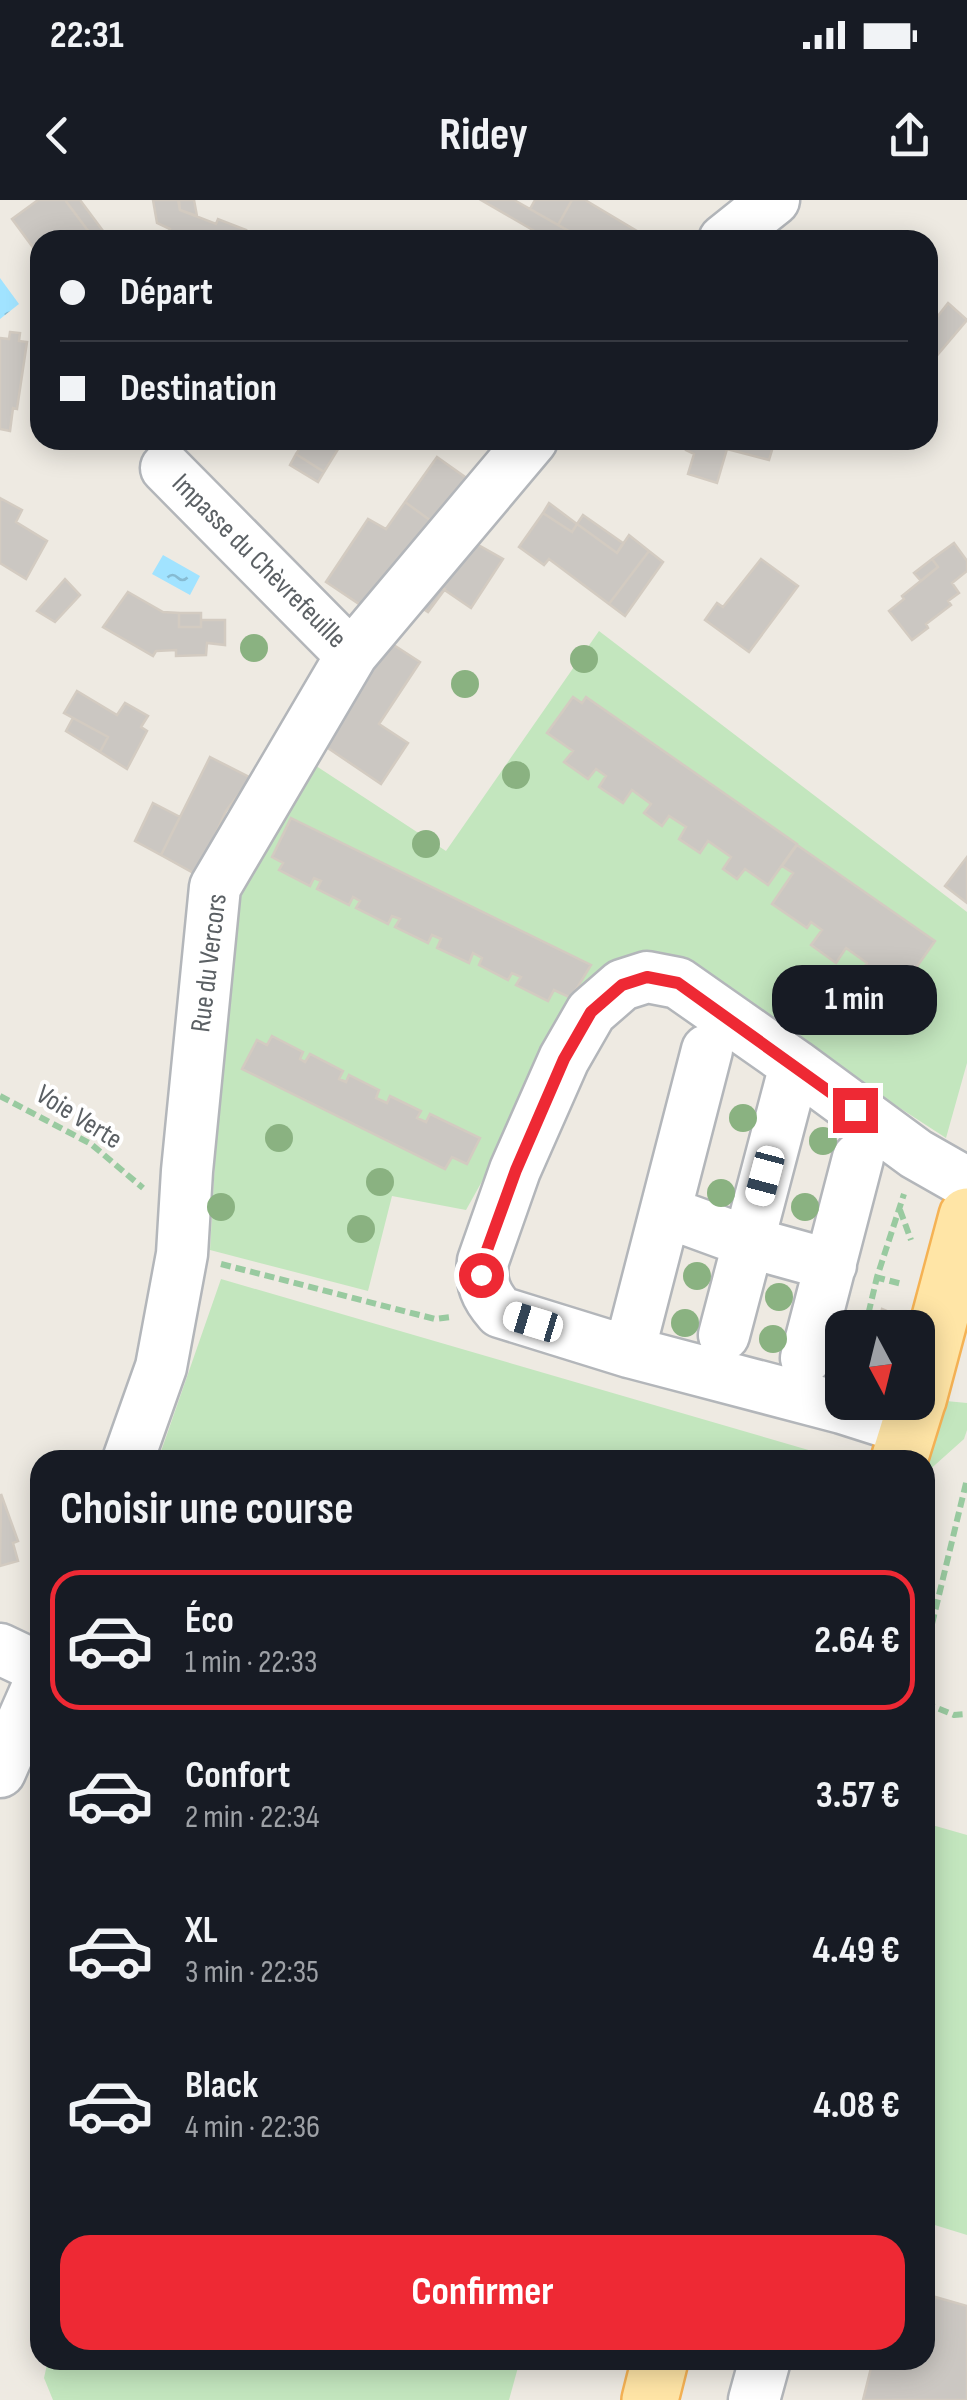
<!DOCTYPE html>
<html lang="fr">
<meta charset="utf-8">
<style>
body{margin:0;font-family:"Sofia Sans Condensed",sans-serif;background:#242831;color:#f1f3f6;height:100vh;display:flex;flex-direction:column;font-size:38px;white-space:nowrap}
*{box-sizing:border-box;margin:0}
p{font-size:32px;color:#9ea1a6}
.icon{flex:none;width:55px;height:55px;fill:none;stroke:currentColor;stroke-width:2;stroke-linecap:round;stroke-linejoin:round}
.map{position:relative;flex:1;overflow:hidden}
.panel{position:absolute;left:30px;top:1250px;width:905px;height:920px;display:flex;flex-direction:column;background:#171b24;border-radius:30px;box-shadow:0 5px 25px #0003}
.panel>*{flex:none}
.banner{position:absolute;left:30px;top:30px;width:908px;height:220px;border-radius:30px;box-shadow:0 5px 25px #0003;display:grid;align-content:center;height:220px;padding:0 30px;background:#171b24}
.needle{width:65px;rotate:173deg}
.fabs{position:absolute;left:825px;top:1110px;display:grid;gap:20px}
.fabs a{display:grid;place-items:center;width:110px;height:110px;border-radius:20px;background:#171b24;box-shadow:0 5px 25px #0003;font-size:50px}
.end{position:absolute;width:45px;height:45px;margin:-22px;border:12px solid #ee2934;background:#fff;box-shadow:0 0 0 5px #fff}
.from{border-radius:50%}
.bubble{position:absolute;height:70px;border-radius:30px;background:#171b24;box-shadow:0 5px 25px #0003;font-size:32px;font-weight:700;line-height:70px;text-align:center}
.car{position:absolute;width:30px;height:60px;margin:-30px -15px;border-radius:12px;box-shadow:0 0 8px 2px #0007;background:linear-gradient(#fff 24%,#345 0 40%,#fff 0 76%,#345 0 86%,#fff 0)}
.banner b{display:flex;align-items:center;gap:35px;height:95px;font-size:38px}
.banner b+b{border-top:2px solid #363941}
.banner i{width:25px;height:25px;background:#f1f3f6}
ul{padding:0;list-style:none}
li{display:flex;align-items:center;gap:30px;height:140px;margin:0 20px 15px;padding:0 10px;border:5px solid transparent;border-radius:30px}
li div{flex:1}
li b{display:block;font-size:38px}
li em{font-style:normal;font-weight:700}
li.current{border-color:#ee2934}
li>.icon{width:90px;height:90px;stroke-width:1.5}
h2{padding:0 30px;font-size:45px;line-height:120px}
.action{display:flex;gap:20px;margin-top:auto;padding:20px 30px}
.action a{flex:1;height:115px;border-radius:30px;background:#ee2934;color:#fff;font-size:40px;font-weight:700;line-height:115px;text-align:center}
.status{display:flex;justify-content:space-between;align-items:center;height:70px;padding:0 50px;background:#171b24;direction:ltr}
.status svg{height:28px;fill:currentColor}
header{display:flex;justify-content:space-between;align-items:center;height:130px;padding:0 30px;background:#171b24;font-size:45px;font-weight:700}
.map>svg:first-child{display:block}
.grass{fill:#c3e6be}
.water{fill:url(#water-ripples)}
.building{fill:#cbc7c2;stroke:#d3cbc1;stroke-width:2.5}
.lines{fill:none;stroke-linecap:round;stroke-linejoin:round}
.minor-casing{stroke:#b3b6ba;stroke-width:55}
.major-casing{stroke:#f5b254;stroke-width:60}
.path{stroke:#99caa0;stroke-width:6;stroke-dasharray:10 5;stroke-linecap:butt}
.minor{stroke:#fff;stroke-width:50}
.major{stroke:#ffe5a6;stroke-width:55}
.tree{fill:#8ab281}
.route{stroke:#ee2934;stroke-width:12}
.labels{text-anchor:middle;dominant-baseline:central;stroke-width:8;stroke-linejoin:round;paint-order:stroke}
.street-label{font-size:28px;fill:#5b6064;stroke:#fff}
</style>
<div class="status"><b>22:31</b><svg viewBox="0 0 49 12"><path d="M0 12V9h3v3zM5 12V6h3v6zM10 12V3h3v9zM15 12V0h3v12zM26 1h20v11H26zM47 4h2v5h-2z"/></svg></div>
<header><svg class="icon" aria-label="back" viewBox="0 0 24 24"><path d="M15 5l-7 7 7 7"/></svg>Ridey<svg class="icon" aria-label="share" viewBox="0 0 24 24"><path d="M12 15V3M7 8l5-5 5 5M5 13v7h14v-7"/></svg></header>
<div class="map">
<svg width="967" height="2200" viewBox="0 0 967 2200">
<defs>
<pattern id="water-ripples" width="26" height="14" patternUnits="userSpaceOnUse" patternTransform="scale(2.5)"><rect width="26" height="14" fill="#a1e3ff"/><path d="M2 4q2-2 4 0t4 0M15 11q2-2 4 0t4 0" fill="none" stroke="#86bbd2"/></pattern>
</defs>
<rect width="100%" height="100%" fill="#eeeae2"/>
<!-- grass -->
<path class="grass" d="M599,431L967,712V863L946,938L661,753L618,763L593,783L466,1010L392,996L368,1091L210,1050L229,712L307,560L446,651Z
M221,1079L836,1258L835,1260H158Z
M946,1201L967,1203V1230L964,1239L926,1273L935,1232Z
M925,1623L967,1635V2035L925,2022Z
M48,2160H520L509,2200H53L44,2178Z"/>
<!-- water -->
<path class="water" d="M0,78L19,104L0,119Z
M163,355L200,376L190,395L152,374Z"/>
<!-- building -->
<path class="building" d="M38,0H65L95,40H40V57L12,19Z
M65,0H80L109,39L95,40Z
M153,0H178L180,10L216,24L218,19L246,30L242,40H166L170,29L157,23Z
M179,0H194L197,16L180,10Z
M481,0H514L567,30L560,40H550Z
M535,0H572L558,25L530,9Z
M572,0H585L652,40H584L558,25Z
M948,103L967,120L928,166V116L934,121Z
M10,132L20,133L19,141L27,142L17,209L13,208L10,231L0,229V138L9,139Z
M305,240H330L340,246L324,272L296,254Z
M689,240H775L769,260L727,249L717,283L688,274L694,254L686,250Z
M296,254L324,272L318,282L290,265Z
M437,257L475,284L442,329L405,302Z
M0,298L22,310L16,322L47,341L26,379L0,363Z
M405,302L442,329L371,412L326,382L368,319L386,329Z
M549,303L577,324L572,332L543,313Z
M543,313L572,332L577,324L617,353L629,335L649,351L609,404L549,359L544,365L519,347Z
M583,315L623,343L617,353L577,324Z
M466,338L503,359L471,408L430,380Z
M954,343L967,361V371L952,383L959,393L948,401L951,405L926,424L928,428L912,440L889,411L904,399L902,396L938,367L932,359Z
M649,351L663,362L625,416L609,404Z
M761,359L798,386L749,452L705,420L717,403L723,407Z
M932,359L938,367L921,381L914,373Z
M65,379L80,395L55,422L37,411Z
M430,380L445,389L428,412L413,402Z
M128,392L163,412L179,413V427H201V420H225V445L207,443L206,455L176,456V450L156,451L153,456L103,427Z
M179,413H201V427H179Z
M386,440L420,462L379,524L408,543L381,584L316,540Z
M77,491L117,515L125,503L148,516L141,527L147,531L127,569L100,552L108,537L64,513Z
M573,497L582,503L586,497L797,644L768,685L745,669L737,679L723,669L731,657L708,641L700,653L679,639L686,627L669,616L662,626L644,613L651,604L632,590L623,603L599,587L606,576L596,569L588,579L564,562L573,551L547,533Z
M73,518L108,537L100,552L66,531Z
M210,557L251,578L226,611L197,675L161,655Z
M153,603L180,617L161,655L135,641Z
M291,618L591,765L571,798L554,790L548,801L516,785L521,777L512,773L508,780L479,765L482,758L473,753L469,763L437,748L441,739L432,735L428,743L395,727L400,719L392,716L388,724L356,708L360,701L353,697L349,705L317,689L321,681L314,678L310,686L279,670L283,663L272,657Z
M797,645L935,741L896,796L861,772L867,763L846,748L836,763L811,745L822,730L811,722L807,728L772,704L793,673L782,666Z
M967,657V703L945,686Z
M272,836L303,852L300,859L305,862L310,854L343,871L339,879L346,882L349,875L379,890L376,898L387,903L390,896L421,911L417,918L426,922L430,914L480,938L467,964L452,957L445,969L242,869L257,840L267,845Z
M882,1109L889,1112L885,1128H877Z
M1,1294L18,1341L13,1343L18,1361L0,1366Z
M925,2094L967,2106V2200H863L873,2160H925Z"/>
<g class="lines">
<!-- minor casing -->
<g class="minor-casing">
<path id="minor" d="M724,40L774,0
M166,268L346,450L352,454
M666,1012L748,1042L831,1065
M724,1135L795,865
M629,1152L707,850
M806,1158L858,958
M908,1229L842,1208L629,1152L500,1112C486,1096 480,1083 483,1061L515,970L564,859L591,812L622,785L647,777L678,783L795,865L916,954L967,983
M128,1260L161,1167L182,1054L187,971L215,687L352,454L532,240
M0,1449L40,1468
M0,1572L40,1481
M754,2200L765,2160"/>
</g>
<!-- major casing -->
<g class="major-casing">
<path id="major" d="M918,1200L967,1016
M899,1260L917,1202
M650,2200L660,2160"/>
</g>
<!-- path -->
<path class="path" d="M0,896L91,944L143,988
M900,1010L911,1040
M221,1064L435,1119L451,1117
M875,1077L902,1084
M865,1128L877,1077L904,994
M925,1453L967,1279
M925,1503L954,1515L967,1514"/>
<!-- minor -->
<use href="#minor" class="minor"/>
<!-- major -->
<use href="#major" class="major"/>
</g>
<!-- trees -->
<g class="tree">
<circle cx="254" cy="448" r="14"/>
<circle cx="584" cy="459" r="14"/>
<circle cx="465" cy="484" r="14"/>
<circle cx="516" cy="575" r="14"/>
<circle cx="426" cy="644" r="14"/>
<circle cx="743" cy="918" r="14"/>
<circle cx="279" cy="938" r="14"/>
<circle cx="823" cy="941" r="14"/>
<circle cx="380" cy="982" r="14"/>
<circle cx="721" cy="993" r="14"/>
<circle cx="221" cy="1007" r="14"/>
<circle cx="805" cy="1007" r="14"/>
<circle cx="361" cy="1029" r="14"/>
<circle cx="697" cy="1076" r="14"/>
<circle cx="779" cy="1097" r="14"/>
<circle cx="685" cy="1123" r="14"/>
<circle cx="773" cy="1139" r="14"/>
</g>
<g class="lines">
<!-- route -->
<path class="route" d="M481,1075L483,1061L516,970L564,859L591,812L622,785L647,777L678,783L855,910"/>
</g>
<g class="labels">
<!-- street labels -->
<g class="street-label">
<text transform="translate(259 361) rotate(45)">Impasse du Chèvrefeuille</text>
<text transform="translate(209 763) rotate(-83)">Rue du Vercors</text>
<text transform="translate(79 917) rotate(32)">Voie Verte</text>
</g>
</g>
</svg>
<div class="fabs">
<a><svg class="needle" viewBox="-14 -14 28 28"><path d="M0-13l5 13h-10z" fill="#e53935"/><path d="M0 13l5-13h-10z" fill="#9ea1a6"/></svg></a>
</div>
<i class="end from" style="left:481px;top:1075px"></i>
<i class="end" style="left:855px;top:910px"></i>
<div class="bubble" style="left:772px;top:765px;width:165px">1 min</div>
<i class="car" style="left:765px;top:976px;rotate:195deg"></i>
<i class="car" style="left:533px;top:1122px;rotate:287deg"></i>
<div class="banner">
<b><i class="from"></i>Départ</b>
<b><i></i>Destination</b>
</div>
<section class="panel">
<h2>Choisir une course</h2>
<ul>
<li class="current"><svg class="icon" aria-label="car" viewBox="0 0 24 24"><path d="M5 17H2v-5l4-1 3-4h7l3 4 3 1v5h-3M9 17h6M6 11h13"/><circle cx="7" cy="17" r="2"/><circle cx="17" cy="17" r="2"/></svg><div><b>Éco</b><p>1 min · 22:33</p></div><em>2.64 €</em></li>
<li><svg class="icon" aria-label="car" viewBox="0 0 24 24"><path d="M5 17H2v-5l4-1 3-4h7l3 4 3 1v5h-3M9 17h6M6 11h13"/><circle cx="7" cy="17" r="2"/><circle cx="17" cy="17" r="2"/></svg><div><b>Confort</b><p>2 min · 22:34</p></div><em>3.57 €</em></li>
<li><svg class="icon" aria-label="car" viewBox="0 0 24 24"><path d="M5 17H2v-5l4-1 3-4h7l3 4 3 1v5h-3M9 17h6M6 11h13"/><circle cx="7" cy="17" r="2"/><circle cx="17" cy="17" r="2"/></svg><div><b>XL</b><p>3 min · 22:35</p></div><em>4.49 €</em></li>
<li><svg class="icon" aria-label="car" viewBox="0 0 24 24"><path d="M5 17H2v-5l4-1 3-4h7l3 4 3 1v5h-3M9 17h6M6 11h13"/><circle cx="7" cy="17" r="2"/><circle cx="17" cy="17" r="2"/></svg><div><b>Black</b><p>4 min · 22:36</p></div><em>4.08 €</em></li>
</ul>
<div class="action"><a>Confirmer</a></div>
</section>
</div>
